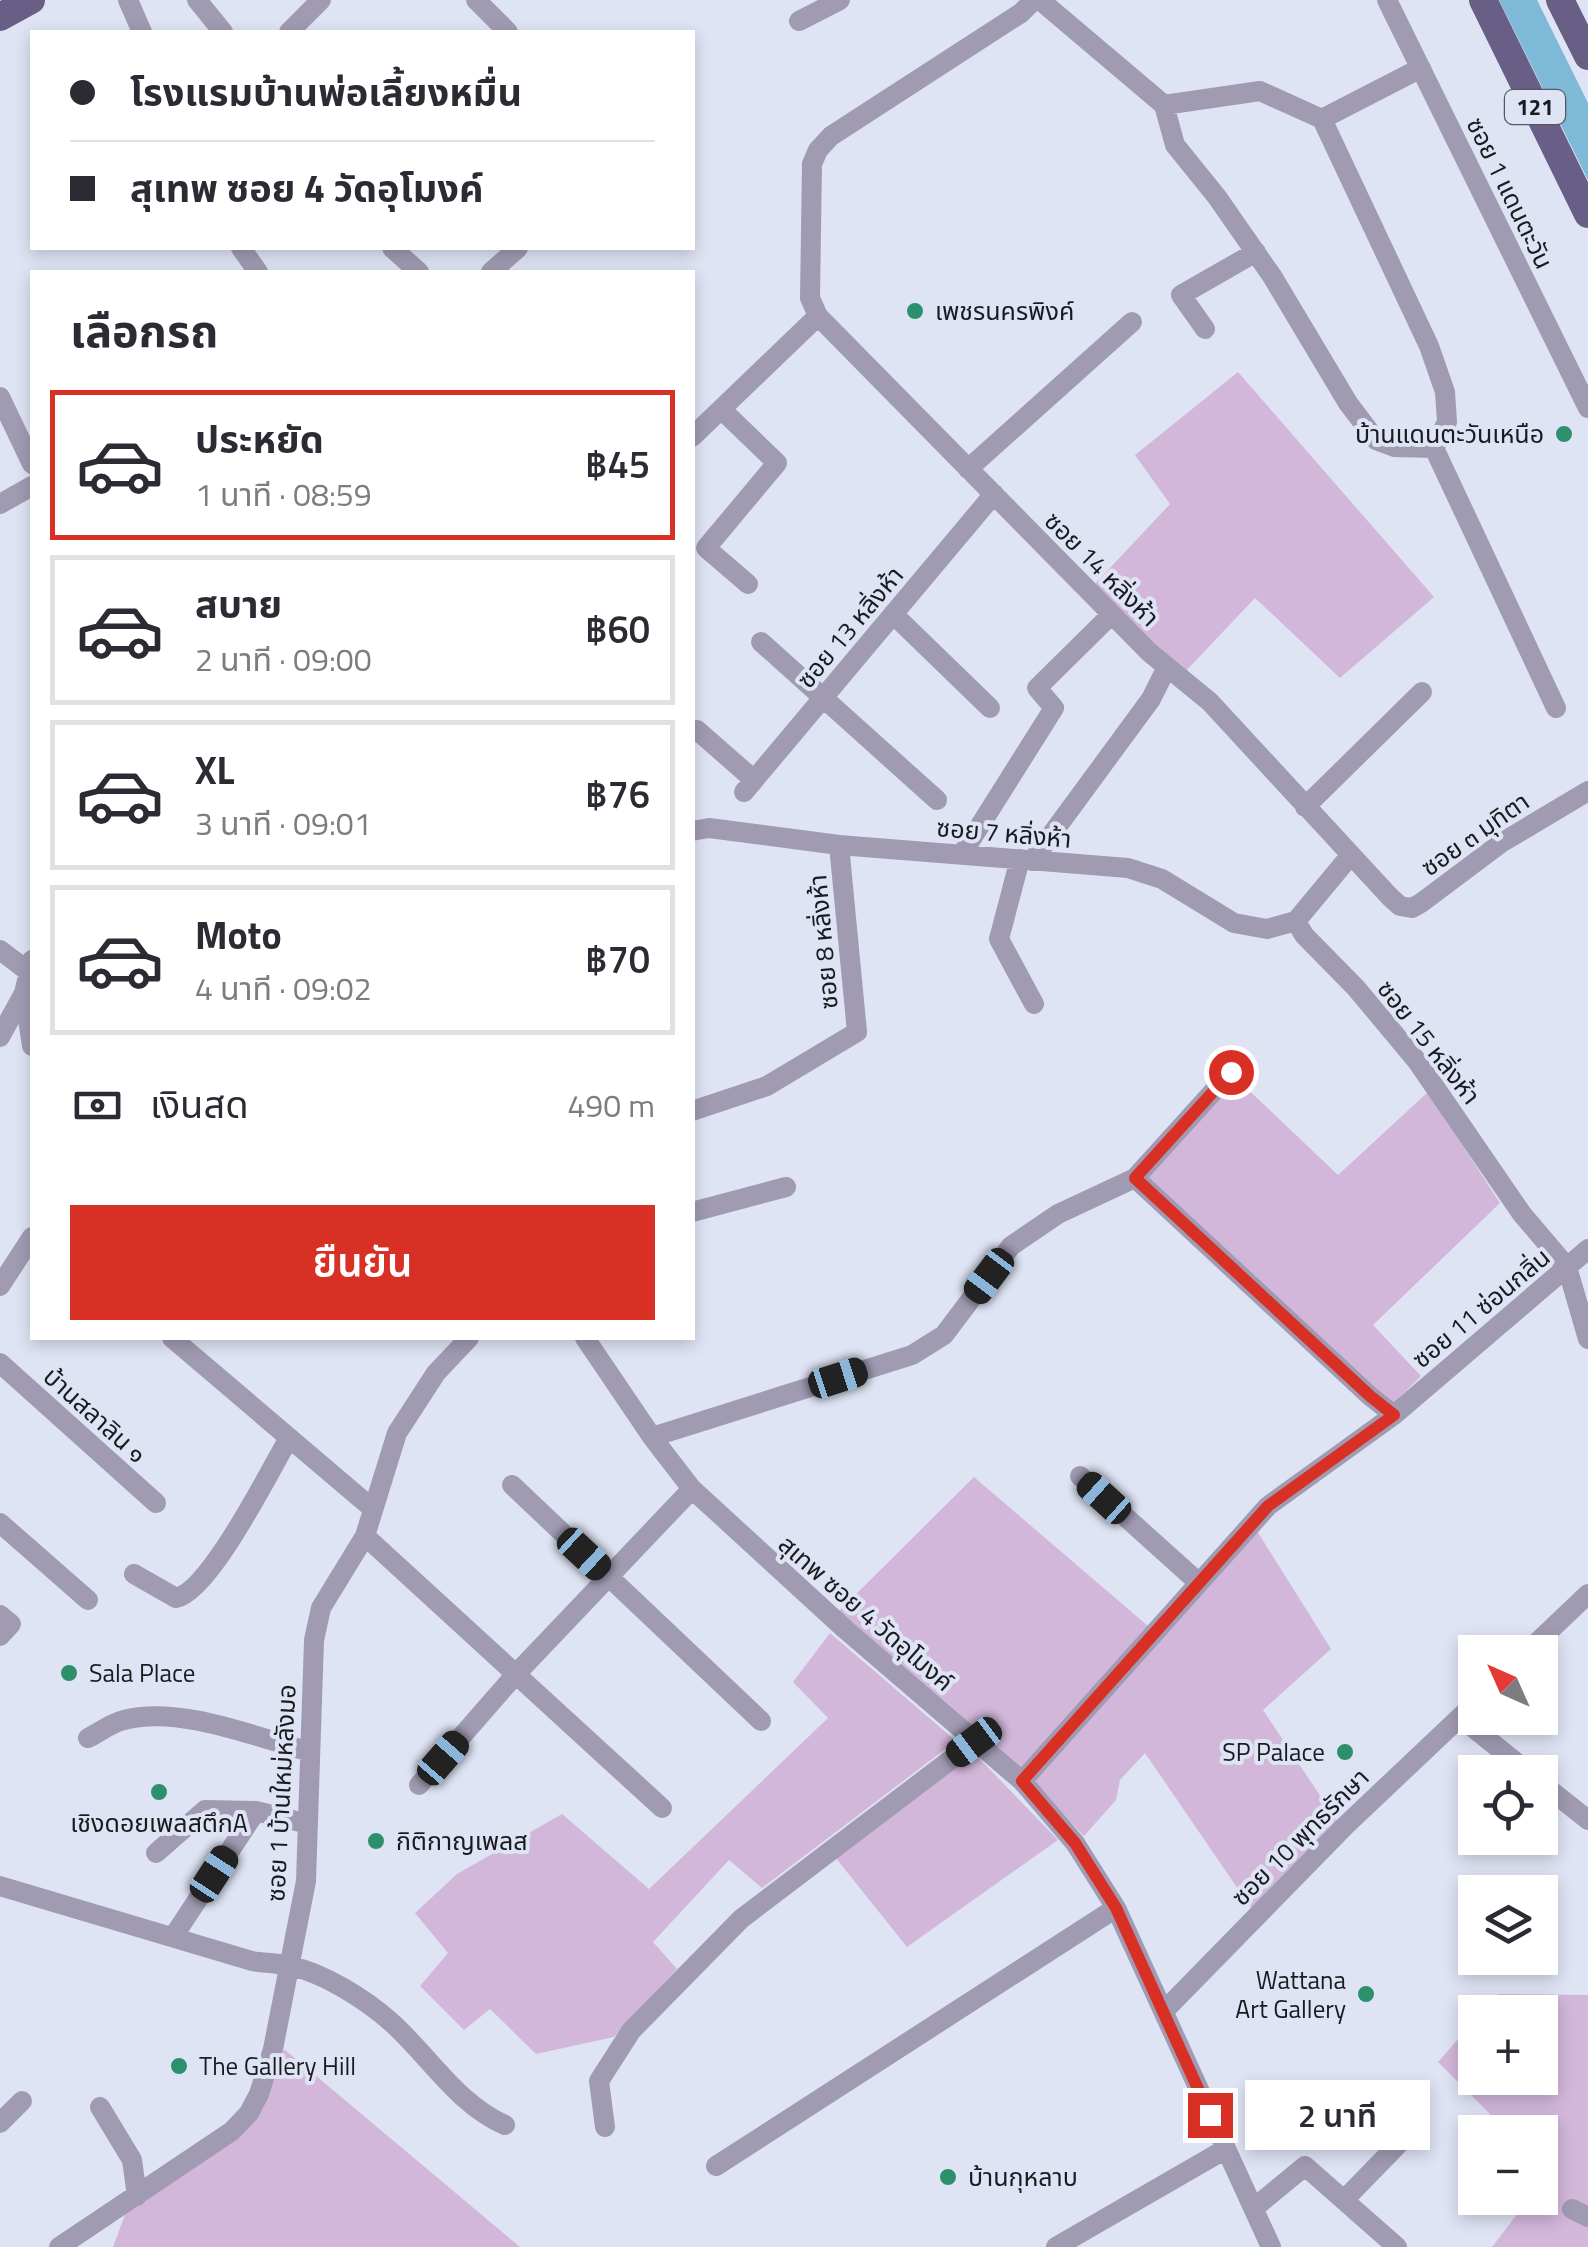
<!DOCTYPE html>
<html lang="th">
<meta charset="utf-8">
<style>
body{margin:0;font-family:"Titillium Web","Noto Sans Thai",sans-serif;background:#f7f7f7;color:#2b2b33;height:100vh;display:flex;flex-direction:column;font-size:38px;white-space:nowrap}
*{box-sizing:border-box;margin:0}
p{font-size:32px;color:#7c7c81}
.icon{flex:none;width:55px;height:55px;fill:none;stroke:currentColor;stroke-width:2;stroke-linecap:round;stroke-linejoin:round}
.map{position:relative;flex:1;overflow:hidden}
.details{position:absolute;left:30px;top:270px;width:665px;height:1070px;display:flex;flex-direction:column;background:#fff;border-radius:0px;box-shadow:0 5px 15px #0003}
.details>*{flex:none}
.top-card{position:absolute;left:30px;top:30px;width:665px;height:220px;border-radius:0px;box-shadow:0 5px 15px #0003;display:grid;align-content:center;height:220px;padding:0 40px;background:#fff}
.needle{width:65px;rotate:315deg}
.fabs{position:absolute;left:1458px;top:1635px;display:grid;gap:20px}
.fabs a{display:grid;place-items:center;width:100px;height:100px;border-radius:0px;background:#fff;box-shadow:0 5px 15px #0003;font-size:50px}
.end{position:absolute;width:45px;height:45px;margin:-22px;border:12px solid #d93025;background:#fff;box-shadow:0 0 0 5px #fff}
.from{border-radius:50%}
.bubble{position:absolute;height:70px;border-radius:0px;background:#fff;box-shadow:0 5px 15px #0003;font-size:32px;font-weight:600;line-height:70px;text-align:center}
.car{position:absolute;width:30px;height:60px;margin:-30px -15px;border-radius:12px;box-shadow:0 0 8px 2px #0007;background:linear-gradient(#222 24%,#8ab4d8 0 40%,#222 0 76%,#8ab4d8 0 86%,#222 0)}
.top-card b{display:flex;align-items:center;gap:35px;height:95px;font-size:38px}
.top-card b+b{border-top:2px solid #e1e1e2}
.top-card i{width:25px;height:25px;background:#2b2b33}
ul{padding:0;list-style:none}
li{display:flex;align-items:center;gap:30px;height:150px;margin:0 20px 15px;padding:0 20px;border:5px solid #e1e1e2;border-radius:0px}
li div{flex:1}
li b{display:block;font-size:38px}
li em{font-style:normal;font-weight:600}
li.selected{border-color:#d93025}
li>.icon{width:90px;height:90px;stroke-width:1.5}
h2{padding:0 40px;font-size:45px;line-height:120px}
.pay{display:flex;align-items:center;gap:25px;height:110px;padding:0 40px;font-size:38px}
.pay p{margin-inline-start:auto}
.cta{display:flex;gap:20px;margin-top:auto;padding:20px 40px}
.cta a{flex:1;height:115px;border-radius:0px;background:#d93025;color:#fff;font-size:40px;font-weight:600;line-height:115px;text-align:center}
.map>svg:first-child{display:block}
.green{fill:#d2b7db}
.water{fill:#7ebad8}
.lines{fill:none;stroke-linecap:round;stroke-linejoin:round}
.minor{stroke:#a09bb2;stroke-width:20}
.major{stroke:#685e86;stroke-width:28}
.route{stroke:#d93025;stroke-width:12}
.poi-dot{fill:#2c906c;stroke:#dfe4f4;stroke-width:4}
.labels{text-anchor:middle;dominant-baseline:central;stroke-width:8;stroke-linejoin:round;paint-order:stroke}
.shield{fill:#dfe4f4;stroke:#555760;stroke-width:2.5}
.shield-label{font-size:22px;font-weight:bold;fill:#1a1b21}
.street-label{font-size:25px;fill:#1a1b21;stroke:#dfe4f4}
.poi-label{font-size:25px;fill:#1a1b21;stroke:#dfe4f4;text-anchor:start}
</style>
<div class="map">
<svg width="1588" height="2247" viewBox="0 0 1588 2247">
<rect width="100%" height="100%" fill="#dfe4f4"/>
<!-- green -->
<path class="green" d="M1238,372L1434,597L1340,678L1255,598L1184,673L1094,585L1170,504L1135,455Z
M1237,1079L1338,1175L1428,1092L1500,1203L1373,1325L1421,1376L1393,1404L1147,1177Z
M974,1477L1148,1626L1021,1770L837,1613Z
M1257,1531L1331,1649L1263,1710L1337,1821L1251,1908L1145,1753L1120,1780L1116,1800L1084,1836L1030,1781Z
M830,1633L956,1741L762,1888L729,1860L653,1942L677,1969L614,2037L536,2054L490,2009L464,2030L420,1986L448,1953L415,1913L457,1874L562,1814L649,1889L828,1718L793,1682Z
M973,1752L1058,1840L907,1947L835,1857Z
M1498,1994L1588,1995V2247H1492L1518,2213L1501,2198H1540V2132H1476L1492,2116L1438,2062L1475,2020V2078H1540V2012H1482Z
M284,2049L520,2247H113L126,2212L264,2106Z"/>
<!-- water -->
<path class="water" d="M1499,0H1537L1588,103V180Z"/>
<g class="lines">
<!-- minor -->
<path class="minor" d="M128,0L142,32
M197,0L223,32
M476,0L508,32
M1034,0L1021,13L831,136L818,150L812,164L810,298L818,316L1149,652L1210,702L1390,897L1400,906L1412,908L1421,903L1501,843L1588,791
M1040,0L1164,105L1175,145L1217,197L1272,276L1348,403L1376,440L1395,447L1434,448
M1387,0L1588,408
M799,21L840,0
M289,32L321,0
M1164,105L1260,91L1322,119L1429,346L1445,392L1447,422L1434,448
M1322,119L1421,68
M241,248L258,272
M392,248L419,272
M491,272L518,248
M1205,329L1181,295L1256,252
M0,397L32,464
M721,409L777,463L706,548L748,584
M692,437L818,316
M1434,448L1556,708
M968,469L1132,322
M0,504L32,486
M893,614L990,708
M761,642L937,800
M697,730L754,780
M744,792L994,494
M1305,807L1422,692
M692,831L709,828L839,845L1128,868L1162,879L1234,923L1267,929L1296,921
M962,854L1054,708L1037,688L1112,614
M1350,856L1296,921L1304,935L1356,988L1417,1061L1522,1214L1567,1267L1588,1339
M1020,859L999,939L1034,1004
M1032,861L1151,699L1167,667
M0,950L29,972
M32,960L24,993L32,1046
M0,1037L24,993
M692,1111L767,1086L857,1032L839,845
M1135,1178L1370,1396L1394,1415
M692,1212L786,1187
M0,1286L32,1237
M172,1338L373,1509
M585,1338L652,1437L692,1489L846,1630L1022,1781L1075,1843L1116,1908L1271,2247
M0,1363L156,1503
M652,1437L912,1355L944,1335L1011,1246L1058,1214L1135,1178L1231,1072
M1080,1476L1199,1583
M512,1485L761,1721
M0,1523L88,1600
M365,1536L662,1808
M134,1574L176,1598C210,1591 269,1472 289,1438
M0,1615L11,1624L0,1636
M1527,1652L1588,1594
M1460,1717L1528,1772
M88,1738C100,1732 111,1723 124,1720C178,1705 256,1737 310,1752
M1022,1781L1268,1506L1394,1415L1588,1249
M1540,1782L1588,1820
M419,1785L516,1674L692,1489
M156,1853L205,1810L256,1811L308,1824
M0,1886L252,1961C264,1963 278,1963 290,1966C324,1973 365,1999 391,2022C429,2056 457,2104 505,2125
M173,1937L256,1811
M1165,2010L1346,1825L1475,1703
M100,2107L132,2160L137,2196
M0,2123L22,2101
M605,2127L599,2081L631,2031L741,1919L974,1742
M716,2166L1116,1908
M1344,2200L1418,2124
M1254,2208L1305,2166L1397,2247
M1572,2209L1588,2217
M59,2247L232,2131L249,2113L259,2094L273,2049L306,1881L314,1640L321,1608L365,1536L397,1433L436,1373L469,1338
M1056,2247L1224,2150"/>
<!-- major -->
<path class="major" d="M1483,0L1588,214
M1560,0L1588,56
M0,17L31,0"/>
</g>
<g class="lines">
<!-- route -->
<path class="route" d="M1210,2115L1116,1908L1075,1843L1022,1781L1268,1506L1394,1415L1370,1396L1135,1178L1231,1072"/>
</g>
<!-- markers -->
<g class="poi-dot">
<circle cx="915" cy="311" r="10"/>
<circle cx="1564" cy="434" r="10"/>
<circle cx="69" cy="1673" r="10"/>
<circle cx="1345" cy="1752" r="10"/>
<circle cx="159" cy="1792" r="10"/>
<circle cx="376" cy="1841" r="10"/>
<circle cx="1366" cy="1994" r="10"/>
<circle cx="179" cy="2066" r="10"/>
<circle cx="948" cy="2177" r="10"/>
</g>
<g class="labels">
<!-- shield labels -->
<rect class="shield" x="1505" y="90" width="60" height="34" rx="8"/>
<g class="shield-label">
<text x="1535" y="107">121</text>
</g>
<!-- street labels -->
<g class="street-label">
<text transform="translate(1510 193) rotate(64)">ซอย 1 แดนตะวัน</text>
<text transform="translate(1102 569) rotate(45)">ซอย 14 หลิ่งห้า</text>
<text transform="translate(850 627) rotate(-50)">ซอย 13 หลิ่งห้า</text>
<text transform="translate(1004 833) rotate(5)">ซอย 7 หลิ่งห้า</text>
<text transform="translate(1475 834) rotate(-35)">ซอย ๓ มุทิตา</text>
<text transform="translate(823 942) rotate(-95)">ซอย 8 หลิ่งห้า</text>
<text transform="translate(1429 1042) rotate(52)">ซอย 15 หลิ่งห้า</text>
<text transform="translate(1481 1308) rotate(-40)">ซอย 11 ซ่อนกลิ่น</text>
<text transform="translate(95 1415) rotate(42)">บ้านสลาลิน ๑</text>
<text transform="translate(866 1613) rotate(41)">สุเทพ ซอย 4 วัดอุโมงค์</text>
<text transform="translate(281 1793) rotate(-87)">ซอย 1 บ้านใหม่หลังมอ</text>
<text transform="translate(1300 1837) rotate(-45)">ซอย 10 พุทธรักษา</text>
</g>
<!-- poi labels -->
<g class="poi-label">
<text x="935" y="311">เพชรนครพิงค์</text>
<text x="1544" y="434" text-anchor="end">บ้านแดนตะวันเหนือ</text>
<text x="89" y="1673">Sala Place</text>
<text x="1325" y="1752" text-anchor="end">SP Palace</text>
<text x="159" y="1823" text-anchor="middle">เชิงดอยเพลสตึกA</text>
<text x="396" y="1841">กิติกาญเพลส</text>
<text x="1346" y="1980" text-anchor="end">Wattana<tspan x="1346" dy="29">Art Gallery</tspan></text>
<text x="199" y="2066">The Gallery Hill</text>
<text x="968" y="2177">บ้านกุหลาบ</text>
</g>
</g>
</svg>
<div class="fabs">
<a><svg class="needle" viewBox="-14 -14 28 28"><path d="M0-13l5 13h-10z" fill="#e53935"/><path d="M0 13l5-13h-10z" fill="#7c7c81"/></svg></a>
<a><svg class="icon" aria-label="locate" viewBox="0 0 24 24"><circle cx="12" cy="12" r="6"/><path d="M12 2v4M12 18v4M2 12h4M18 12h4"/></svg></a>
<a><svg class="icon" aria-label="layers" viewBox="0 0 24 24"><path d="M12 4l9 5-9 5-9-5zM3 14l9 5 9-5"/></svg></a>
<a>+</a>
<a>−</a>
</div>
<i class="end from" style="left:1231px;top:1072px"></i>
<i class="end" style="left:1210px;top:2115px"></i>
<div class="bubble" style="left:1245px;top:2080px;width:185px">2 นาที</div>
<i class="car" style="left:989px;top:1276px;rotate:217deg"></i>
<i class="car" style="left:838px;top:1378px;rotate:72deg"></i>
<i class="car" style="left:1104px;top:1498px;rotate:312deg"></i>
<i class="car" style="left:584px;top:1554px;rotate:133deg"></i>
<i class="car" style="left:974px;top:1742px;rotate:233deg"></i>
<i class="car" style="left:443px;top:1758px;rotate:41deg"></i>
<i class="car" style="left:214px;top:1874px;rotate:33deg"></i>
<div class="top-card">
<b><i class="from"></i>โรงแรมบ้านพ่อเลี้ยงหมื่น</b>
<b><i></i>สุเทพ ซอย 4 วัดอุโมงค์</b>
</div>
<section class="details">
<h2>เลือกรถ</h2>
<ul>
<li class="selected"><svg class="icon" aria-label="car" viewBox="0 0 24 24"><path d="M5 17H2v-5l4-1 3-4h7l3 4 3 1v5h-3M9 17h6M6 11h13"/><circle cx="7" cy="17" r="2"/><circle cx="17" cy="17" r="2"/></svg><div><b>ประหยัด</b><p>1 นาที · 08:59</p></div><em>฿45</em></li>
<li><svg class="icon" aria-label="car" viewBox="0 0 24 24"><path d="M5 17H2v-5l4-1 3-4h7l3 4 3 1v5h-3M9 17h6M6 11h13"/><circle cx="7" cy="17" r="2"/><circle cx="17" cy="17" r="2"/></svg><div><b>สบาย</b><p>2 นาที · 09:00</p></div><em>฿60</em></li>
<li><svg class="icon" aria-label="car" viewBox="0 0 24 24"><path d="M5 17H2v-5l4-1 3-4h7l3 4 3 1v5h-3M9 17h6M6 11h13"/><circle cx="7" cy="17" r="2"/><circle cx="17" cy="17" r="2"/></svg><div><b>XL</b><p>3 นาที · 09:01</p></div><em>฿76</em></li>
<li><svg class="icon" aria-label="car" viewBox="0 0 24 24"><path d="M5 17H2v-5l4-1 3-4h7l3 4 3 1v5h-3M9 17h6M6 11h13"/><circle cx="7" cy="17" r="2"/><circle cx="17" cy="17" r="2"/></svg><div><b>Moto</b><p>4 นาที · 09:02</p></div><em>฿70</em></li>
</ul>
<div class="pay"><svg class="icon" aria-label="cash" viewBox="0 0 24 24"><path d="M3 7h18v10H3z"/><circle cx="12" cy="12" r="2"/></svg>เงินสด<p>490 m</p></div>
<div class="cta"><a>ยืนยัน</a></div>
</section>
</div>
